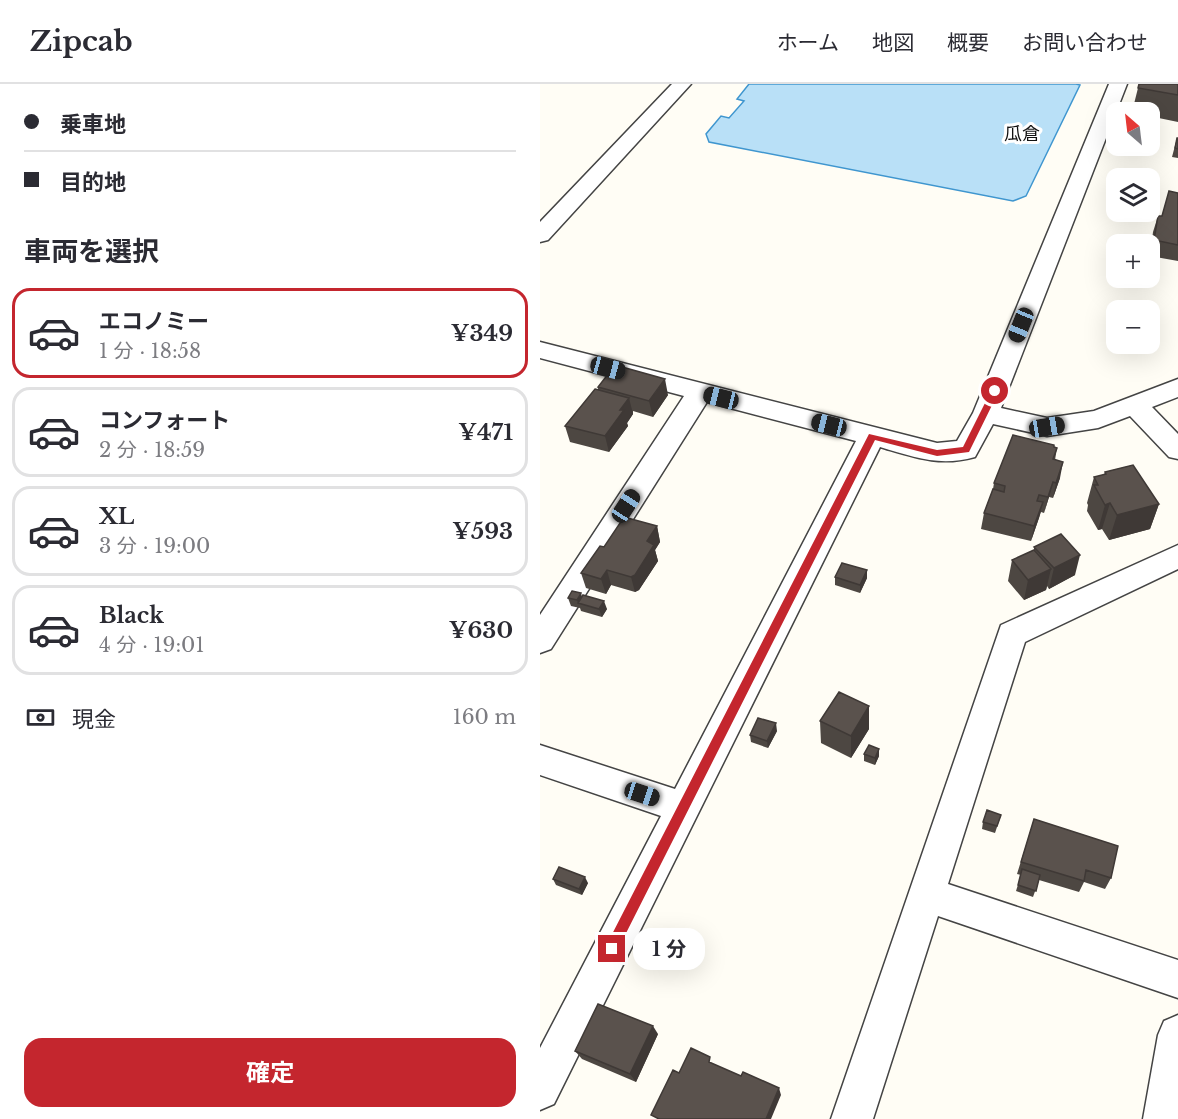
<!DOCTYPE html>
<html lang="ja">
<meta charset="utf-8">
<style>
body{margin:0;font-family:"Libre Baskerville","Noto Sans JP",serif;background:#f2f2f3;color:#2b2b33;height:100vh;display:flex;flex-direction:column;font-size:22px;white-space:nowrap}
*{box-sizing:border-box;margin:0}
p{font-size:20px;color:#7c7c81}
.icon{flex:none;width:33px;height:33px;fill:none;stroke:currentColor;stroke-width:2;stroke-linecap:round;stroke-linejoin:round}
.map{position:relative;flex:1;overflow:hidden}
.drawer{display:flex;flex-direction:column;background:#fff;width:540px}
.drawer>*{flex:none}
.top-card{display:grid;align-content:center;height:132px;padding:0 24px;background:#fff}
.needle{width:39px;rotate:332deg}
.fabs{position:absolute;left:566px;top:18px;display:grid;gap:12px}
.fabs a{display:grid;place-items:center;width:54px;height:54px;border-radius:12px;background:#fff;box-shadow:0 6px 24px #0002;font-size:30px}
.end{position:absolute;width:27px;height:27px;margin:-14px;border:8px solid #c4262e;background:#fff;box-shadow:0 0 0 3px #fff}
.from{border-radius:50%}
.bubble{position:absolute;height:42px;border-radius:18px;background:#fff;box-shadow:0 6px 24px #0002;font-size:20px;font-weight:700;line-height:42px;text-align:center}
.car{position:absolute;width:18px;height:36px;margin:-18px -9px;border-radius:8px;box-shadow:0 0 4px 2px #0007;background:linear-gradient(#222 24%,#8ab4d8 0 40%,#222 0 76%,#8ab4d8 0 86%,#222 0)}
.top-card b{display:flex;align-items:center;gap:21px;height:57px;font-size:22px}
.top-card b+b{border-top:2px solid #e1e1e2}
.top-card i{width:15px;height:15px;background:#2b2b33}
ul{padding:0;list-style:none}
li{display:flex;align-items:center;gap:18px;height:90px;margin:0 12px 9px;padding:0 12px;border:3px solid #e1e1e2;border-radius:18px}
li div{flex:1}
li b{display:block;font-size:22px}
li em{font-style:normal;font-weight:700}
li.active{border-color:#c4262e}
li>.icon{width:54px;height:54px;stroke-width:1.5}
h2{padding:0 24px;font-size:27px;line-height:72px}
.pay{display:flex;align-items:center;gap:15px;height:66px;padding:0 24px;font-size:22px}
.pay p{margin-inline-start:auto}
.primary-button{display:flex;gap:12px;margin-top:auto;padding:12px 24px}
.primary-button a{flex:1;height:69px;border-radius:18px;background:#c4262e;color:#fff;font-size:24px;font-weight:700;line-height:69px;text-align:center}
header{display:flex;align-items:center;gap:36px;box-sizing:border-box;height:84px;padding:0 30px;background:#fff;border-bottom:2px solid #e1e1e2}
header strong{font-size:28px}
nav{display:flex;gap:33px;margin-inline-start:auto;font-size:21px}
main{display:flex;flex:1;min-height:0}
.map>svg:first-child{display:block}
.water{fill:#b9e0f7;stroke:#3f96cf;stroke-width:1.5}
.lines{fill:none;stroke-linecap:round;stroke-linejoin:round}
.street-casing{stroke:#444;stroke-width:3}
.street{fill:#fff;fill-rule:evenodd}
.wall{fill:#4d4742}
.shaded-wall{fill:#3f3936}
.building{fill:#5a524d;stroke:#3f3936;stroke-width:1.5}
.route{fill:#c4262e}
.labels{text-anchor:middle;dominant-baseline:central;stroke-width:6;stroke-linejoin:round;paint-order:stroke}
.far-quarter-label{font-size:18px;fill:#111;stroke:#fff}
</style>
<header>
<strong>Zipcab</strong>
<nav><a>ホーム</a><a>地図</a><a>概要</a><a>お問い合わせ</a></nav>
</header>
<main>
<section class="drawer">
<div class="top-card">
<b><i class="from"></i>乗車地</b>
<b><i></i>目的地</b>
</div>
<h2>車両を選択</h2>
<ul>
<li class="active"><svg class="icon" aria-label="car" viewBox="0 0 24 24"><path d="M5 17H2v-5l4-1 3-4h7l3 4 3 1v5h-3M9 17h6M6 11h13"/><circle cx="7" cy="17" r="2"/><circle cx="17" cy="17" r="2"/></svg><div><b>エコノミー</b><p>1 分 · 18:58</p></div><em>¥349</em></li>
<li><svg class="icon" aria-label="car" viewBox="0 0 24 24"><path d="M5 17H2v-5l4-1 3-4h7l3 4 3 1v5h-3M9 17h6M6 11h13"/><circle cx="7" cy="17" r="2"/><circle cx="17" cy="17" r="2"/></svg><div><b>コンフォート</b><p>2 分 · 18:59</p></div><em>¥471</em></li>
<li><svg class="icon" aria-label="car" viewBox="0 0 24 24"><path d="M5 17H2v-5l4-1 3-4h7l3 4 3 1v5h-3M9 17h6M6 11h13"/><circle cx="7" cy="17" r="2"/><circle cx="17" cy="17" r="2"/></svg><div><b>XL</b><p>3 分 · 19:00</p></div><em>¥593</em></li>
<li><svg class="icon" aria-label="car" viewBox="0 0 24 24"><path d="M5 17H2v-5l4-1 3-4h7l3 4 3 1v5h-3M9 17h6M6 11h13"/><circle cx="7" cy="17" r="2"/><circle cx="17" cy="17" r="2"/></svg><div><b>Black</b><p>4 分 · 19:01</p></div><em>¥630</em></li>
</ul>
<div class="pay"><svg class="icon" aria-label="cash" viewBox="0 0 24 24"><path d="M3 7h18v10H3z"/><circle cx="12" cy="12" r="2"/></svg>現金<p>160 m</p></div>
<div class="primary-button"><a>確定</a></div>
</section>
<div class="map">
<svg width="638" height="1035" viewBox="0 0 638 1035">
<rect width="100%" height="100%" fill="#fffdf5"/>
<!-- water -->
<path class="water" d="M209,0H536L540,1L486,112L473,117L169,58L166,50L181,32L189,34L204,17L197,15Z"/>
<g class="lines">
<!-- street casing -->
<g class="street-casing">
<path id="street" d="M132,0H151L8,156L0,158V138Z
M569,0H587L461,324L507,334L554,327L638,295V313L612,323L638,350V375L629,373L590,332L558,344L507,352L453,340L435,373C399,383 374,373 340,363L14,1020L0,1026V964L121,732L0,691V661L135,705L316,357L167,318L11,565L0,569V531L144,312L0,274V258L397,359L417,357L433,329Z
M638,461V485L485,558L408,800L638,876V914L398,832L333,1035H291L461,541Z
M638,931V1035H603L618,951L624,937Z"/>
</g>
<!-- street -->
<use href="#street" class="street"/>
</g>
<!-- wall -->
<path class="wall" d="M638,0V38L609,32V28H592L598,4Z
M637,54H638V74L632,73Z
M638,109V177L610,172L613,148L618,132H622Z
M58,303L128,311L113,333L93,327V330L87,339L88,342L69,368L30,358L25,342L58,306Z
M514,363L517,364L515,376L520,394L513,414L509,413L504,429L501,428L491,457L441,445L444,429L453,405L454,399Z
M565,388L619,420L610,445L569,456L562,445L558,446L547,427L548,421L547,419L554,393L564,391Z
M117,442L120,458L115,466L118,477L99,506L95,508L71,501L66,510L46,504L41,489L64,463Z
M494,463L535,491L509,505L507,502L506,506L484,516L468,497L472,476L494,466Z
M327,486V494L320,509L295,501V493Z
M42,513L67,525L62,533L41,527L40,524L31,522L28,514Z
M329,622V645L311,674L281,659L280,637Z
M237,647L228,664L211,658L210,651Z
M339,665V672L335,681L324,677V670Z
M461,731L455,749L442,745L443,738Z
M494,735L571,794L565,805L544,798L539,808L499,796L493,813L476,807L481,791L477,790Z
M13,795L48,799L42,811L16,801Z
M118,950L96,998L42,975L35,967Z"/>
<!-- shaded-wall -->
<path class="shaded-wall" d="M125,295L128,311L113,333L109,317Z
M89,314L93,330L87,339L88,342L69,368L65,352L80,326Z
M523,378L520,394L513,414L516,399Z
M513,398L509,413L504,429L508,413Z
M503,418L499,434L491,457L494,442Z
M570,419L562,445L558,446L565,421Z
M619,420L610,445L569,456L577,431Z
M117,442L120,458L115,466L118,477L99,506L95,508L91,493L107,457Z
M540,471L535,491L509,505L514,484Z
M511,485L506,506L484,516L488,496Z
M67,486L71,501L66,510L61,495Z
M327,486V494L320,509V501Z
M41,509L43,517L38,519L40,524L37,516Z
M64,517L67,525L62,533L59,525Z
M329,622V645L311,674V652Z
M236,639L237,647L228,664L227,657Z
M339,665V672L335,681V674Z
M45,793L48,799L42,811L39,805Z
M113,942L118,950L96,998L90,990Z
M239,1004L241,1011L231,1035H226Z"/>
<!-- building -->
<path class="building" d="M599,0H638V11L598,4Z
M637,54H638V65L635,64Z
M629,107L638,109V161L614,156L618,132H622Z
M75,281L125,295L109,317L58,303Z
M55,305L89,314L80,326H84L65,352L25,342Z
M473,351L514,361V363L517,364L513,375L523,378L516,399L513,398L508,413L499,411L497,417L503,418L494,442L444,429L453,405L464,408L465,402L454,399Z
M593,381L619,420L577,431L570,419L565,421L554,401H558L554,393L566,390L565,388Z
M84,433L117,442L107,457L114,461L95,491L91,493L67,486L61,495L41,489L60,462L64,463Z
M521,450L540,471L514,484L494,463Z
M494,466L511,485L488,496L472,476Z
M302,479L327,486L320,501L295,493Z
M32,507L41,509L37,516L28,514Z
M43,511L64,517L59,525L38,519Z
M299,608L329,622L311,652L280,637Z
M218,634L236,639L227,657L210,651Z
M329,661L339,665L335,674L324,670Z
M447,726L461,731L457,742L443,738Z
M494,735L578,762L571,794L546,786L544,797L481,778Z
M19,783L45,793L39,805L13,795Z
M482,785L500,791L496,807L478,801Z
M58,920L113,942L90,990L35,967Z
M151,964L170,973L169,978L201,992L203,988L239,1004L226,1035H119L111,1031L133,986L139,989Z"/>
<!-- route -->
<path class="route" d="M455,304L459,307L429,368L397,372L335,356L76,869H67V860L329,350L397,366L423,363L451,307Z"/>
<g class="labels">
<!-- far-quarter labels -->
<g class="far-quarter-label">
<text x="482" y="50">瓜倉</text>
</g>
</g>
</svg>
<div class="fabs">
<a><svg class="needle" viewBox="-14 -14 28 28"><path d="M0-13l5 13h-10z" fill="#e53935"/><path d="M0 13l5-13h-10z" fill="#7c7c81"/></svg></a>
<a><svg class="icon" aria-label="layers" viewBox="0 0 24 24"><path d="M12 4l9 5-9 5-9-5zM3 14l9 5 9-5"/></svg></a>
<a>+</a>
<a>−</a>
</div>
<i class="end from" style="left:455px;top:307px"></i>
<i class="end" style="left:72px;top:865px"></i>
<div class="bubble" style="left:93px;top:844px;width:72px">1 分</div>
<i class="car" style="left:481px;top:241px;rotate:202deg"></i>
<i class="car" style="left:68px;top:284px;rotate:105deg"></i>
<i class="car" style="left:181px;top:314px;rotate:284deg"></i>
<i class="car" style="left:289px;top:341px;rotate:284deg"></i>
<i class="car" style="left:507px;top:343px;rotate:81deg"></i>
<i class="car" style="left:86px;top:422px;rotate:33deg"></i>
<i class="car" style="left:102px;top:710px;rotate:108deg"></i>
</div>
</main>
